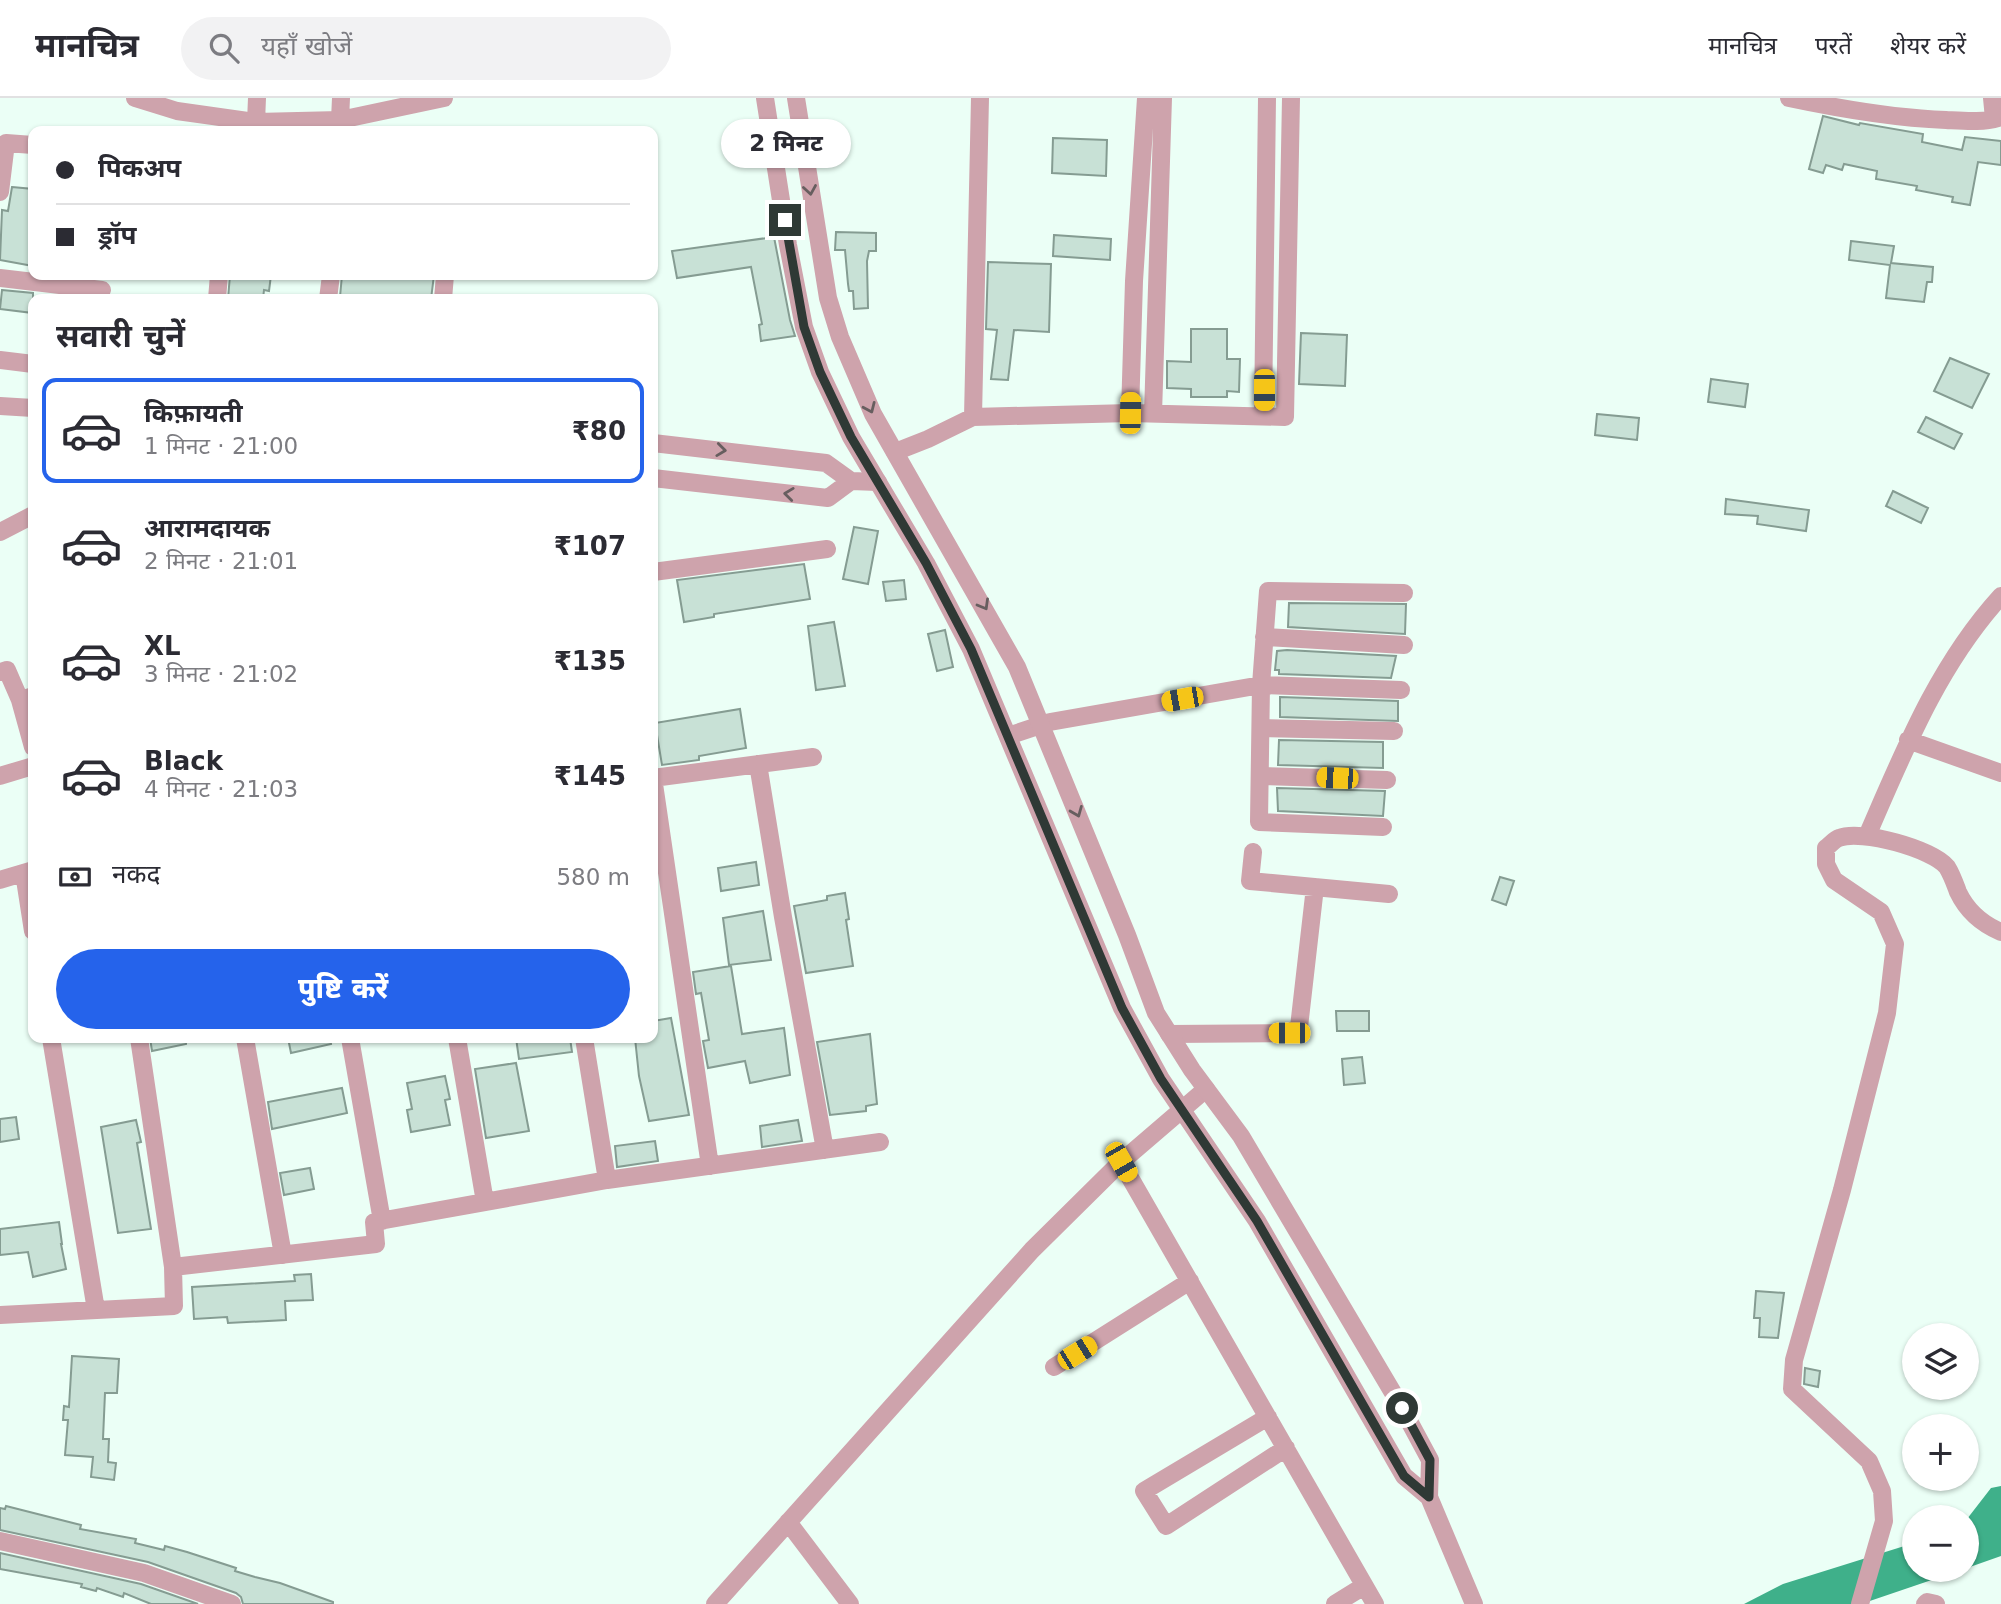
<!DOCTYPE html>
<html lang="hi">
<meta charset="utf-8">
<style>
body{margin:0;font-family:"DejaVu Sans","Noto Sans Devanagari",sans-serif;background:#f2f2f3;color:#2b2b33;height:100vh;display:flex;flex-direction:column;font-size:26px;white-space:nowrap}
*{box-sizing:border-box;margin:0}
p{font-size:23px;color:#7c7c81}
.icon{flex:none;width:38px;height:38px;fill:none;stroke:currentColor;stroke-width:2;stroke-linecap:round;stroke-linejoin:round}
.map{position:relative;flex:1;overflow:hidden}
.panel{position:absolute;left:28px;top:196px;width:630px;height:749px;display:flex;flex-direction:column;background:#fff;border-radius:14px;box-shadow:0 2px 5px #0004}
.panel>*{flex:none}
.hud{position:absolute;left:28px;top:28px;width:630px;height:154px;border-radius:14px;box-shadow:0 2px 5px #0004;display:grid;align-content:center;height:154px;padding:0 28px;background:#fff}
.tools{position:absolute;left:1902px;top:1225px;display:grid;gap:14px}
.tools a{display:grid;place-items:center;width:77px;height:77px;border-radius:50%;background:#fff;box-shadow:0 2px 5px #0004;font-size:35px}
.end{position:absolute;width:32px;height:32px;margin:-16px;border:9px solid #2f3935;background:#fff;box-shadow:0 0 0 4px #fff}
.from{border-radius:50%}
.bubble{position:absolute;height:49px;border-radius:24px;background:#fff;box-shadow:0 2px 5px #0004;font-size:23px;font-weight:800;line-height:49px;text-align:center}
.car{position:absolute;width:21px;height:42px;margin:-21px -10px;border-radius:9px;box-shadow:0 0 5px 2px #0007;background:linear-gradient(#f5c518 24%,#345 0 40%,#f5c518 0 76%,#345 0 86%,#f5c518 0)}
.hud b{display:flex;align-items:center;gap:24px;height:66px;font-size:26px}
.hud b+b{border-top:2px solid #e1e1e2}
.hud i{width:18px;height:18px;background:#2b2b33}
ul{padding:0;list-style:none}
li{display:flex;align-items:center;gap:21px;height:105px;margin:0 14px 10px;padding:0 14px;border:4px solid transparent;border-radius:14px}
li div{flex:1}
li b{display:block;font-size:26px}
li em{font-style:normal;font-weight:800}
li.selected{border-color:#2563eb}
li>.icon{width:63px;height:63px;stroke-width:1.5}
h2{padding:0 28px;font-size:32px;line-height:84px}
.pay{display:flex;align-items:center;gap:18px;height:77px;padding:0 28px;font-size:26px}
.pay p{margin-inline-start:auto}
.button{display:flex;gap:14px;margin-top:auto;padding:14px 28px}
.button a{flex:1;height:80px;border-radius:42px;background:#2563eb;color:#fff;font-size:28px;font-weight:800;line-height:80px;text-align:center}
header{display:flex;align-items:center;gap:42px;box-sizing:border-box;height:98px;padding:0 35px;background:#fff;border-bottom:2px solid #e1e1e2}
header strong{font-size:33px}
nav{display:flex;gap:38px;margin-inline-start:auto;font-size:24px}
.search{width:490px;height:63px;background:#f2f2f3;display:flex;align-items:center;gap:18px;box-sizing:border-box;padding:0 24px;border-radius:38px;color:#7c7c81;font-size:26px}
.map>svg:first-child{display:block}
.water{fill:#3fb08a}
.building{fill:#c8e1d6;stroke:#859c92;stroke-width:2}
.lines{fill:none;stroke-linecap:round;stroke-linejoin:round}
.minor{stroke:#cea3ac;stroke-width:18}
.tertiary{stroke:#cea3ac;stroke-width:18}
.oneway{stroke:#675e5f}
.route{stroke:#2f3935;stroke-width:9}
</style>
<header>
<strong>मानचित्र</strong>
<div class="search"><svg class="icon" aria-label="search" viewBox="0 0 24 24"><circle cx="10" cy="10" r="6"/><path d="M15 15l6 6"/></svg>यहाँ खोजें</div>
<nav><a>मानचित्र</a><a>परतें</a><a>शेयर करें</a></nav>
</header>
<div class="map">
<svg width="2001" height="1506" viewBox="0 0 2001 1506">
<rect width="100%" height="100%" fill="#ebfff6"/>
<!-- water -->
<path class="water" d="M2001,1388V1458L1967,1470V1421L1991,1390Z
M1914,1445V1472H1961L1861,1506H1744L1783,1486Z"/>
<!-- building -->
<path class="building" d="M1823,18L1859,27L1860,25L1923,36L1922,44L1962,52L1965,39L2001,43V67L1978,64L1970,107L1952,104L1953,99L1916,92L1917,88L1876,81L1877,73L1844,66L1842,72L1826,67L1823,75L1809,71Z
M1053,40L1107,42L1106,78L1052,75Z
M12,89L33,91V168L0,162L2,112L8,113Z
M836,134L876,135V153H869L867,163L868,210L854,211L853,193H849L848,186L845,152H835Z
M1054,137L1111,141L1110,162L1053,158Z
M774,139L790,222L795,238L761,243L759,227L762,226L751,169L677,180L672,153Z
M1851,143L1894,148L1891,165L1933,169L1932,184H1927L1924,204L1886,200L1890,167L1849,162Z
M988,164L1051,166L1049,234L1014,232L1008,282L991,281L997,232L986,231Z
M230,177H271L269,193L264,192L263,201H228Z
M342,177H434L431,201H357L340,199Z
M2,192L33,195V215L0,211Z
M1191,231H1227V261H1240L1239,294L1227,293V299H1191V291L1167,290V263L1191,264Z
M1301,235L1347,237L1345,288L1299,286Z
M1950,260L1989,276L1972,310L1934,293Z
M1711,281L1748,286L1745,309L1708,304Z
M1597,316L1639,320L1637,342L1595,337Z
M1926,319L1962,336L1954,351L1918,334Z
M1893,393L1928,410L1921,425L1886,408Z
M1726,401L1809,412L1806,433L1757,426L1758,418L1725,416Z
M854,429L878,433L868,486L843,481Z
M804,466L810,501L714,516V519L684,524L677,482Z
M904,482L906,501L886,503L883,484Z
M1289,505L1406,506L1405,536L1288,529Z
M834,524L845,588L816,592L808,528Z
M945,532L953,569L937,573L928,536Z
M1287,552L1396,558L1391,580L1279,576V572H1275L1277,553Z
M1280,599L1398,603V623L1280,619Z
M740,611L746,650L699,658V662L662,667L655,625Z
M1279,642L1383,644V670L1278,667Z
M1277,690L1385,693L1383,718L1278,713Z
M756,764L759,787L721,793L718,770Z
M1500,779L1514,783L1506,807L1492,802Z
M845,795L849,821L846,822L853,868L806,875L794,808L827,802V798Z
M763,813L771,862L729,867L723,820Z
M731,868L742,936L784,930L790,977L750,985L745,963L708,970L703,943L709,942L701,895L696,896L693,874Z
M1336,913H1369V933H1337Z
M671,920L689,1017L649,1023L639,978L635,940H653V923Z
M870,936L877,1006L866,1008V1013L830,1017L817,944Z
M150,940H186V946L152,953Z
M288,940H330L331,946L291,955Z
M516,940H570L572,954L519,961Z
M1362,959L1365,985L1344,987L1342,961Z
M516,965L529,1033L486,1040L475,971Z
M445,978L450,1001L445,1002L450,1027L411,1034L407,1012L412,1011L407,985Z
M342,990L347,1015L272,1031L268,1004Z
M16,1019L19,1041L0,1044V1021Z
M136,1022L141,1044L137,1045L151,1131L118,1135L101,1029Z
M798,1022L802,1043L762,1049L760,1028Z
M655,1043L658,1063L617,1069L615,1048Z
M310,1070L314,1091L284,1097L280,1075Z
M59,1124L62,1146H61L66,1171L33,1179L28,1154L0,1157V1131Z
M311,1176L313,1202L285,1203L286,1222L228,1225L227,1219L194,1221L192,1189L295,1183L294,1177Z
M1756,1193L1784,1195L1778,1240L1759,1239L1760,1220H1754Z
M72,1258L119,1261L117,1295H105L103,1341H109L108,1364L116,1365L114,1382L91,1379L93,1359L65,1357L68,1322H63L64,1308L69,1309Z
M1805,1270L1820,1273L1818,1289L1804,1286Z
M6,1408L73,1425L81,1427L80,1431L136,1441L135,1445L164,1452L165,1448L187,1454L236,1470L235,1473L255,1479L280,1485L333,1504V1506H243L241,1499L236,1495L148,1464L0,1432V1410L5,1411Z
M0,1455L141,1486L198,1506H151L124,1495L123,1499L97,1490L96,1493L81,1489L82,1486L0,1471Z"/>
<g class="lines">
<!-- minor -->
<path class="minor" d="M135,0L177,13L256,24L257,0
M1789,0C1841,11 1892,20 1946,22C1964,23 1984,25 2001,19
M1992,0L1994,21
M340,22L444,0
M256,24L340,22L341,0
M0,94L6,45L33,47
M0,180L102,192
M217,201L219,177
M328,201L331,177
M443,201L445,177
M0,262L33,266
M0,308L33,310
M1130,315L1134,183L1146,0
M1153,316L1163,0
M1263,318L1267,0
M973,319L1130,315L1285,319L1291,0
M653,345L826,365L851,383L878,384
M895,354L928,341L973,319L980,0
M653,380L828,400L851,383
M0,434L33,417
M653,474L827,451
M1264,539L1404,547
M0,574L7,572L20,602L33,598
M20,602L33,649
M1261,630L1394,633
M1008,638L1050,624L1261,587L1401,592
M1908,642L2001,675
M758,666L783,819L825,1052
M0,678L33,668
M1261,678L1387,682
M653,679L710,1068
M653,680L813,659
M1383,729L1259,724L1261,587L1268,493L1404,495
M1867,738C1904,653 1938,567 2001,498
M1253,754L1250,783L1389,796
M24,775L33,833
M0,782L33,772
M1169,936L1289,935L1299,929L1315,789
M51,940L96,1212
M139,940L173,1169L376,1146L374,1124L607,1082L880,1044
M245,940L283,1157
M350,940L382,1123
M457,940L485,1104
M584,940L607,1082
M1121,1064L1375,1506
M0,1217L174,1208L173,1169
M1054,1269L1190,1183
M1268,1319L1144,1393L1166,1428L1286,1350
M788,1424L850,1506
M0,1443L144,1475L232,1506
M715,1506L1032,1152L1121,1064L1206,991
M1335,1506L1364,1488
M1860,1506L1884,1423L1882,1393L1869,1363L1792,1291L1794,1262L1842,1092L1887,915L1895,846L1881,814L1834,782L1826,766V750C1830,747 1835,741 1839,740C1861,731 1933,751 1947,769C1952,777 1955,786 1958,794C1967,813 1982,826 2001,834
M1925,1506L1927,1504L1936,1506"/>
<!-- tertiary -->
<path class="tertiary" d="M765,0L788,147L804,229L820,274L851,339L926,465L971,551L1122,910L1161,981L1257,1123L1404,1378L1429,1399
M796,0L828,200L840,239L873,316L1017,569L1127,837L1156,915L1192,972L1241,1038L1402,1310L1430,1362L1429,1399L1474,1506"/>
</g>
<!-- one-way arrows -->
<defs><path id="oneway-chevron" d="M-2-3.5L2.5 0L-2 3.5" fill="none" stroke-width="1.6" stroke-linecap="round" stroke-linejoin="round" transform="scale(1.75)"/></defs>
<g class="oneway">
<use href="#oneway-chevron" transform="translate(810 92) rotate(81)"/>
<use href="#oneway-chevron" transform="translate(870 310) rotate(66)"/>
<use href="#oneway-chevron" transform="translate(721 352) rotate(7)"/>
<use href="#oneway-chevron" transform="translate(789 396) rotate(-173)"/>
<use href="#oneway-chevron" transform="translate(984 507) rotate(60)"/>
<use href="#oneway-chevron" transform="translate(1077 714) rotate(68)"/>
</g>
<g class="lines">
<!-- route -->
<path class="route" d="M785,122L804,229L820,274L851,339L926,465L971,551L1122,910L1161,981L1257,1123L1404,1378L1429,1399L1430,1362L1402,1310"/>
</g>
</svg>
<div class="tools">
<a><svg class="icon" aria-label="layers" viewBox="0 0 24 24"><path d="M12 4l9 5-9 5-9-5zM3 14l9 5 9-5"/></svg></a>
<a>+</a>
<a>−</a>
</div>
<i class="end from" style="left:1402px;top:1310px"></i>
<i class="end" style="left:785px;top:122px"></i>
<div class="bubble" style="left:721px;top:21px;width:130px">2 मिनट</div>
<i class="car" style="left:1264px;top:292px;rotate:180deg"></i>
<i class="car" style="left:1130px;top:315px;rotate:1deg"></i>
<i class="car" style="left:1182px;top:601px;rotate:260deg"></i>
<i class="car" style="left:1337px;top:680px;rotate:272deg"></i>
<i class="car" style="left:1289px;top:935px;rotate:270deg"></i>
<i class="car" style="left:1121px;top:1064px;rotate:150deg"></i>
<i class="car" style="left:1077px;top:1255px;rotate:58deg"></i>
<div class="hud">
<b><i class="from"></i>पिकअप</b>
<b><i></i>ड्रॉप</b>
</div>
<section class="panel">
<h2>सवारी चुनें</h2>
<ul>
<li class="selected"><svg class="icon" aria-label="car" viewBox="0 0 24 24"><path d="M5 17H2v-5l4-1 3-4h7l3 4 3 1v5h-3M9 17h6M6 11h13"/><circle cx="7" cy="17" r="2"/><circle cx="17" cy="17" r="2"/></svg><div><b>किफ़ायती</b><p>1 मिनट · 21:00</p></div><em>₹80</em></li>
<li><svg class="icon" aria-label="car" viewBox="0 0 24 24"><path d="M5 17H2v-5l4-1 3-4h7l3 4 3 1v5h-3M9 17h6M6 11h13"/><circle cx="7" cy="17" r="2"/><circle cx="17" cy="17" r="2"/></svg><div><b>आरामदायक</b><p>2 मिनट · 21:01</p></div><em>₹107</em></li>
<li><svg class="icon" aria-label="car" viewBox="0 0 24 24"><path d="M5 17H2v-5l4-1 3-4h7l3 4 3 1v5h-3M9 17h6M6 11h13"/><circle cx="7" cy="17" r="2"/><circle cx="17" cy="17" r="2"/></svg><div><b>XL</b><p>3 मिनट · 21:02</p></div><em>₹135</em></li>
<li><svg class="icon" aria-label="car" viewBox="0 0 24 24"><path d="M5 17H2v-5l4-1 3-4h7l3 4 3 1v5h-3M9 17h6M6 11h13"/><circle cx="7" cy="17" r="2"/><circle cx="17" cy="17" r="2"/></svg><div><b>Black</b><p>4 मिनट · 21:03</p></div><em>₹145</em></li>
</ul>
<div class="pay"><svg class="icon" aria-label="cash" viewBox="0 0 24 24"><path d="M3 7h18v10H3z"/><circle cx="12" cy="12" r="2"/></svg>नकद<p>580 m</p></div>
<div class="button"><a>पुष्टि करें</a></div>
</section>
</div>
